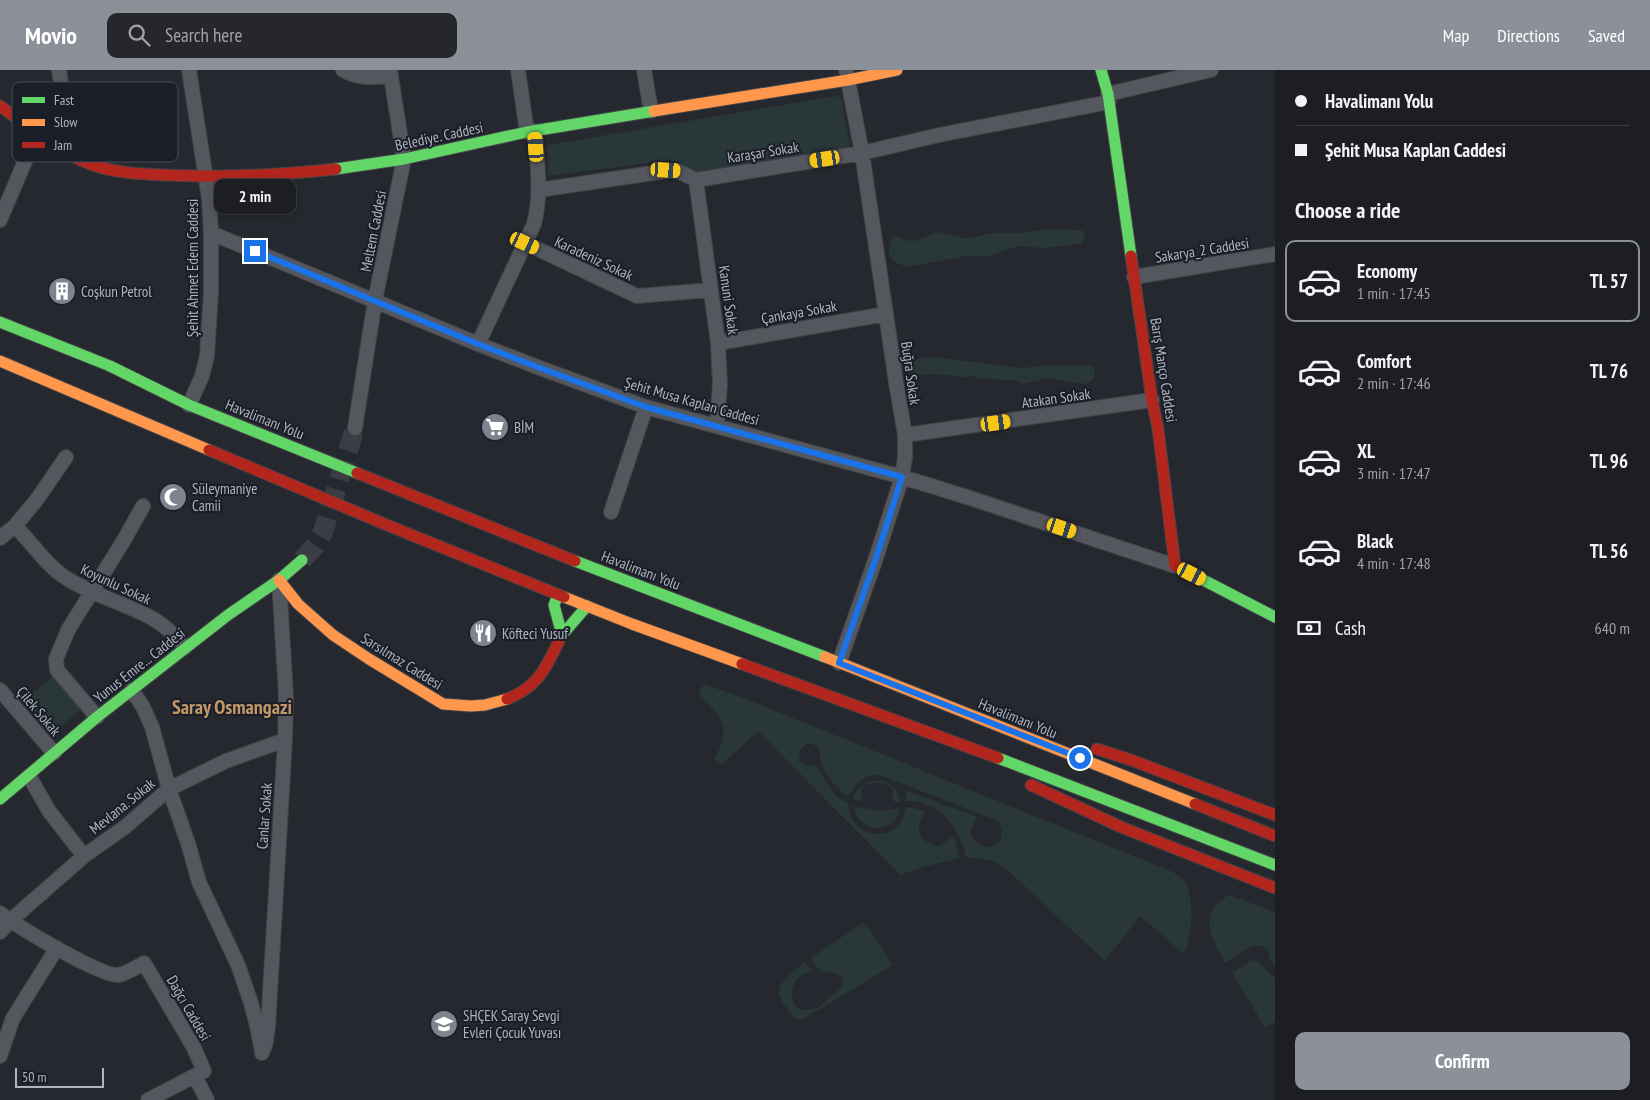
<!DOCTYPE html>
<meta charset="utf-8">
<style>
body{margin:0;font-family:"PT Sans Narrow",sans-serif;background:#25272a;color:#f1f3f6;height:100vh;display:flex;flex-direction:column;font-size:19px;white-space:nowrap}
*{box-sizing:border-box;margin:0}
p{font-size:16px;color:#a0a2a5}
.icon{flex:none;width:28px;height:28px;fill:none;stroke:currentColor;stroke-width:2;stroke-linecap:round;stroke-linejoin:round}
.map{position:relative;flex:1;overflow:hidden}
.panel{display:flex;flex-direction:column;background:#1c1e22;width:375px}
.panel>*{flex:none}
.top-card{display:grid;align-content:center;height:110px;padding:0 20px;background:#1c1e22}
.scale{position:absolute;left:15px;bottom:12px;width:89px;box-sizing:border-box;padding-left:5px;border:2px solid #afb4c0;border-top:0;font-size:14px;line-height:18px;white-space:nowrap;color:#afb4c0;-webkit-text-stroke:4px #1a1e28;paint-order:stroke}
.end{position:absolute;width:22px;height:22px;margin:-11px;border:6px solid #1a73e8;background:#fff;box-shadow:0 0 0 2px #fff}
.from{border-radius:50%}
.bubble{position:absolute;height:35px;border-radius:10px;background:#1c1e22;box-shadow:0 2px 12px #0003,0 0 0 1px #3a3c40;font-size:16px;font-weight:700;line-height:35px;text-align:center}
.car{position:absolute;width:15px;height:30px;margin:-15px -8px;border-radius:6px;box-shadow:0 0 4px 1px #0007;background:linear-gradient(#f5c518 24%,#345 0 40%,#f5c518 0 76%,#345 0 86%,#f5c518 0)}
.top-card b{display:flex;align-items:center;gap:18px;height:48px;font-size:19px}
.top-card b+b{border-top:1px solid #3a3c40}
.top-card i{width:12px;height:12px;background:#f1f3f6}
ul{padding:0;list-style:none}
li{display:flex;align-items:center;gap:15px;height:82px;margin:0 10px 8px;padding:0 10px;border:2px solid transparent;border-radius:10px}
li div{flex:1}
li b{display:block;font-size:19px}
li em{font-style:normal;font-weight:700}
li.on{border-color:#8c9099}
li>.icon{width:45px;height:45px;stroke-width:1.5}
h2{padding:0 20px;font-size:22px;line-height:60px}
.pay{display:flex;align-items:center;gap:12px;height:55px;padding:0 20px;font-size:19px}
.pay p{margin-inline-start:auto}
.primary-button{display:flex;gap:10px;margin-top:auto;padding:10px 20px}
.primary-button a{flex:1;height:58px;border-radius:10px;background:#8c9099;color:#fff;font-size:20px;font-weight:700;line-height:58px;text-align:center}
header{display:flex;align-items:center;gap:30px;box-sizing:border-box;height:70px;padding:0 25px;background:#8c9099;color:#fff}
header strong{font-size:24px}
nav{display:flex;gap:28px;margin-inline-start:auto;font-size:18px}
.search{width:350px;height:45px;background:#25272a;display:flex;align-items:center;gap:12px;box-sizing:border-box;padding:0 18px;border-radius:10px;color:#a0a2a5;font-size:19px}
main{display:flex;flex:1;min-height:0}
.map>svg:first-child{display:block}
.green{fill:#293738}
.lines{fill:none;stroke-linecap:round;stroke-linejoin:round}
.secondary-tunnel{stroke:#3a3d44;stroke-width:20;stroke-dasharray:20 10;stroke-linecap:butt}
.street-casing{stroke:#414348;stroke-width:16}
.fast-casing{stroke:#414348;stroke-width:13}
.slow-casing{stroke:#414348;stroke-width:13}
.jam-casing{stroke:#414348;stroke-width:13}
.street{stroke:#54575d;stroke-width:14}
.fast{stroke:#63d668;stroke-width:11}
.slow{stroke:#ff974d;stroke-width:11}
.jam{stroke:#b3261e;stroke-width:11}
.route{stroke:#1a73e8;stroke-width:6}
.labels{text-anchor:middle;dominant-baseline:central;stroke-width:4;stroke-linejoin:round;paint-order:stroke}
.street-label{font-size:15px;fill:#afb4c0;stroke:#1a1e28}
.poi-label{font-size:15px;fill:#afb4c0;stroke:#1a1e28;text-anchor:start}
.district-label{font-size:20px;font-weight:bold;fill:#c39867;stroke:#1a1e28}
.key{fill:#1a1e28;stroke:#474b56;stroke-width:1}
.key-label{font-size:14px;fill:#afb4c0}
</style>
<header>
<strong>Movio</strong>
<div class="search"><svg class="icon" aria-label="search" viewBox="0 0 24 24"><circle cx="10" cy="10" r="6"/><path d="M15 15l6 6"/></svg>Search here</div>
<nav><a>Map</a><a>Directions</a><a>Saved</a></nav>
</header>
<main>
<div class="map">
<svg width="1275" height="1030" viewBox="0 0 1275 1030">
<rect width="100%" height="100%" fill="#25282e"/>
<!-- green -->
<path class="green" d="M836,26L841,28L853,90L685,108L675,92L671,90L548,106L547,75Z
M1047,159L1078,160L1084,161L1085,166L1083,171L1080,174L1043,178L1018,176L988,186H967L906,197L893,191L889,185L890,171L894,166L910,171H915L937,162L967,169L990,163H1021Z
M897,284L917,290L923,287H935L1023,298L1050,295H1091L1095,299L1094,307L1090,312L1083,314L1048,308L1023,314L1014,310L980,309L972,306L965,307L933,304L917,305L895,300Z
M53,606L82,638L50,667L23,631Z
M704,614L741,627L1173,802C1176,804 1181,807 1183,809C1196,825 1192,867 1184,884L1140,846L1105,891L1005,798L991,790L966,787C960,757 939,729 905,731L907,721L978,747L974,752L971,761C972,772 980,777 991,777L1000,771C1003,763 1003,756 996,750L880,705C865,703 855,714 849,726C839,722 823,703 821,692C819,681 822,678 810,673C792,680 798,700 815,695L836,726L848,733C850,771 899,776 906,738L909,737L925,741V743C912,758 920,775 940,776L951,767L955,769L960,788L923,797L900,805L758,661L721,695L715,689C729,659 726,649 700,627V622Z
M877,710C890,711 899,719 900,732H895L892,729C892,726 894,723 893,721C891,710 872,712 865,715L861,720C861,725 864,727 859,731L853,729C857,717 864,712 877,710Z
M853,736L881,741L900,738C895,766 860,764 853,736Z
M1229,825L1275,842V897L1269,889V882C1267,880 1264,877 1262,876C1252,872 1234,888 1225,893C1212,869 1196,843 1229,825Z
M862,853L868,857L893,895L803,949H795C769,917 777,916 805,892L813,901C810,902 805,903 802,905C784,917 790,946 814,939C826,936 827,926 835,923C840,920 845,914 841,907C837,901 829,904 823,902C818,899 813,892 811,888Z
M1252,890C1262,891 1266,904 1275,908V952L1265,957L1232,903Z"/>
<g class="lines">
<!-- secondary-tunnel -->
<path class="secondary-tunnel" d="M302,490L315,476L323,462L355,358"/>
<!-- street casing -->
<g class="street-casing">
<path id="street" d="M59,0L72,85
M343,0C358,9 374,8 391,5
M518,0L527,62
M644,0L651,41
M1108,24L1211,0
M696,110L718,273L720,314L717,356
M539,120L666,101H678L696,110L862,83L939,65L1109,32
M0,150L37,63
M211,163L478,274L540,298L646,337L902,407L967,427L1175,496
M525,173L637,226L711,220
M1134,207L1275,184
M718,273L886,244
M478,274L534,154C542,123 537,92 535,61
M189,335L202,306L207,286L211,222V163L209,128L189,0
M355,358L375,230L404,89L390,0
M905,365L1152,330
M611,442L646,337
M15,456C32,473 46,495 66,508C93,525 123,533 150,547C165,555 175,566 185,577
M0,468L15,456L38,428L66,387
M839,593L876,488L902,407L905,387V365L896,313L886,244L862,83L846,0
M0,620L54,683
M132,620L143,637L152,657L169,719L188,773L199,812L238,895L251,933L258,960L261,977
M97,647L57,600L56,589L68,560L124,470L143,436
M29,706L49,741L84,786
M0,843C17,856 101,907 119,905C127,903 137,897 144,893L194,978L204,1001L148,1030
M0,862L11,850L84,786L125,757L169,719L226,691L285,670
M262,983L266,972L268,956L285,670L286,626L279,510
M0,986L13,948L57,878
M195,1006L207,1030"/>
</g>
<!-- fast casing -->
<g class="fast-casing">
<path id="fast" d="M1101,0L1108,24L1131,186
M336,99L404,89L527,62L654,41
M0,252L110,296L189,335L357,403
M575,491L825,587
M1182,499L1275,547
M558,525L554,535L562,565L587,536
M998,688L1275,795
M0,729L97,647L228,545L279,510L302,490"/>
</g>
<!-- slow casing -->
<g class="slow-casing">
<path id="slow" d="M654,41L848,10L897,0
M0,291L209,380
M279,510L298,534L333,565L369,589L443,634L471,636L485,635L507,629
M564,527L632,554L742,594
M825,587L1195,734"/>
</g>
<!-- jam casing -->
<g class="jam-casing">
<path id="jam" d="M0,36C29,57 59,83 93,95C116,103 141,104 165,105C222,108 279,105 336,99
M1131,186L1152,330L1158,359L1175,496L1182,499
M209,380L387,455L564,527
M357,403L575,491
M742,594L998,688
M507,629C541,616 547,594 562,565
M1097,679L1131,690L1275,745
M1031,715L1121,757L1275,818
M1195,734L1275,766"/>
</g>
<!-- street -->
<use href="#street" class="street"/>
<!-- fast -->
<use href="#fast" class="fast"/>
<!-- slow -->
<use href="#slow" class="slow"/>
<!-- jam -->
<use href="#jam" class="jam"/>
</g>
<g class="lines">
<!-- route -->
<path class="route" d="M255,181L478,274L540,298L646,337L902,407L876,488L839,593L1080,688"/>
</g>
<!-- icons -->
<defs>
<g id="building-disc" transform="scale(1.4375)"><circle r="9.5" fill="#7f838d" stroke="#1a1e28"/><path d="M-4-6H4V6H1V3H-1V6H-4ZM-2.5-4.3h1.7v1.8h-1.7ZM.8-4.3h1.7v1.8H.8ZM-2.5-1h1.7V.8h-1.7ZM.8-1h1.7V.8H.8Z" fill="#fff"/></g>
<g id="supermarket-disc" transform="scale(1.4375)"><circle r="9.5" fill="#7f838d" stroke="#1a1e28"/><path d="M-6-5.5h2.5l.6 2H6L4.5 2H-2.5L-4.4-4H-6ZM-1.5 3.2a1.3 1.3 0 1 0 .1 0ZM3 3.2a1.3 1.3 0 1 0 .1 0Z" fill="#fff"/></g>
<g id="mosque-disc" transform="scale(1.4375)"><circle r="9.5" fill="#7f838d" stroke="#1a1e28"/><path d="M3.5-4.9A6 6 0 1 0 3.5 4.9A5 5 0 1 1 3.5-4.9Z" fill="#fff"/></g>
<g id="restaurant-disc" transform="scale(1.4375)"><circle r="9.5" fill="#7f838d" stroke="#1a1e28"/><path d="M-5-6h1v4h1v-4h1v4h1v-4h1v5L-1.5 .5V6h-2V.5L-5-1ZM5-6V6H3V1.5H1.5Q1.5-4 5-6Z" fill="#fff"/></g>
<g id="school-disc" transform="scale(1.4375)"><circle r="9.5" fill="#7f838d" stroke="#1a1e28"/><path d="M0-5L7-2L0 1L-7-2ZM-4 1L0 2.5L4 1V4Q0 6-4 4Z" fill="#fff"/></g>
</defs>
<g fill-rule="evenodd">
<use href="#building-disc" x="62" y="221"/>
<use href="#supermarket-disc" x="495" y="357"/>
<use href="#mosque-disc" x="173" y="427"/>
<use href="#restaurant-disc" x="483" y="563"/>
<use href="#school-disc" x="444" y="954"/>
</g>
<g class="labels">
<!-- street labels -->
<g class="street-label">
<text transform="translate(439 66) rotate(-12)">Belediye. Caddesi</text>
<text transform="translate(763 82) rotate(-9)">Karaşar Sokak</text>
<text transform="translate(373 161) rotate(-79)">Meltem Caddesi</text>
<text transform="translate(1202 180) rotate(-9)">Sakarya_2 Caddesi</text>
<text transform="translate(594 188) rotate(25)">Karadeniz Sokak</text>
<text transform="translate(192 198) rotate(-90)">Şehit Ahmet Edem Caddesi</text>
<text transform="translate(729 230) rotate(82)">Kanuni Sokak</text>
<text transform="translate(799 242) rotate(-10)">Çankaya Sokak</text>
<text transform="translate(1164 300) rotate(81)">Barış Manço Caddesi</text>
<text transform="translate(911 303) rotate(82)">Buğra Sokak</text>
<text transform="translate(1056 328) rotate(-8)">Atakan Sokak</text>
<text transform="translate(692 331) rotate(16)">Şehit Musa Kaplan Caddesi</text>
<text transform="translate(265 349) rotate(22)">Havalimanı Yolu</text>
<text transform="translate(641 500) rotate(21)">Havalimanı Yolu</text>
<text transform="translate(116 514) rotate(25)">Koyunlu Sokak</text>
<text transform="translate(402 591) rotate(32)">Sarsılmaz Caddesi</text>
<text transform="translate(139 595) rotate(-38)">Yunus Emre... Caddesi</text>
<text transform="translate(39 641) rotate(50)">Çilek Sokak</text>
<text transform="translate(1018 648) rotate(22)">Havalimanı Yolu</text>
<text transform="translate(122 736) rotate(-39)">Mevlana. Sokak</text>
<text transform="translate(264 746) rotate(-86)">Canlar Sokak</text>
<text transform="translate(189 938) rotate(60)">Dağcı Caddesi</text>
</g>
<!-- poi labels -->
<g class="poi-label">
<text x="81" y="221">Coşkun Petrol</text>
<text x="514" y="357">BİM</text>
<text x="192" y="418">Süleymaniye<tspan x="192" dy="17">Camii</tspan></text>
<text x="502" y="563">Köfteci Yusuf</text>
<text x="463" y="945">SHÇEK Saray Sevgi<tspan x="463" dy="17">Evleri Çocuk Yuvası</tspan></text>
</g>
<!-- district labels -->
<g class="district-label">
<text x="232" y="637">Saray Osmangazi</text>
</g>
</g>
<!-- legend -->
<rect x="12" y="12" width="166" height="80" rx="8" class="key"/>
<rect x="22" y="27" width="23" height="6" fill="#63d668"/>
<rect x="22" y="49" width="23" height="7" fill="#ff974d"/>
<rect x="22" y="72" width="23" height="6" fill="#b3261e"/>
<g class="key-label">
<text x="54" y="35">Fast</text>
<text x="54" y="57">Slow</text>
<text x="54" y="80">Jam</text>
</g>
</svg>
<div class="scale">50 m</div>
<i class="end from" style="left:1080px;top:688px"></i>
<i class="end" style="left:255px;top:181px"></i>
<div class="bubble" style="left:214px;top:109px;width:82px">2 min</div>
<i class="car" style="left:536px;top:77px;rotate:356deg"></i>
<i class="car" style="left:825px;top:89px;rotate:261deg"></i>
<i class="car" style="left:666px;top:100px;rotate:93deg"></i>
<i class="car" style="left:525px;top:173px;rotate:115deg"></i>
<i class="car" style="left:996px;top:353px;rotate:82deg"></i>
<i class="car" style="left:1062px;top:458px;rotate:108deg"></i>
<i class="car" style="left:1192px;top:504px;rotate:117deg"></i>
</div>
<section class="panel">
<div class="top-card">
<b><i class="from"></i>Havalimanı Yolu</b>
<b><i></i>Şehit Musa Kaplan Caddesi</b>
</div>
<h2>Choose a ride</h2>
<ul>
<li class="on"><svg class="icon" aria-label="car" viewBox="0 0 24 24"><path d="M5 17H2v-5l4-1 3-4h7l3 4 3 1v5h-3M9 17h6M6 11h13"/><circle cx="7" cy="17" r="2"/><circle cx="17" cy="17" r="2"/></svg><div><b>Economy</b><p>1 min · 17:45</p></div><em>TL 57</em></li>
<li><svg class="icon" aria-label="car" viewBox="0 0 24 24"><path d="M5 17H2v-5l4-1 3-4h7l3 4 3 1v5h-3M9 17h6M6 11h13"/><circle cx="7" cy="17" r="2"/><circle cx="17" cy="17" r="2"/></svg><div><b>Comfort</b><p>2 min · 17:46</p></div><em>TL 76</em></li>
<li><svg class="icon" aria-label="car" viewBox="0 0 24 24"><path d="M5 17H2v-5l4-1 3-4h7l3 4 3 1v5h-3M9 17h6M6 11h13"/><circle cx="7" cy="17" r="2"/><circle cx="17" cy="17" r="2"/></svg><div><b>XL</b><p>3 min · 17:47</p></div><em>TL 96</em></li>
<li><svg class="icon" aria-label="car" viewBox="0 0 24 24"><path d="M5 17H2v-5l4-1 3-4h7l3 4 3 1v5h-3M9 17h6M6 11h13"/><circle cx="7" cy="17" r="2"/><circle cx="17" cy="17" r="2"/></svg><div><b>Black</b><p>4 min · 17:48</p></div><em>TL 56</em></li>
</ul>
<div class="pay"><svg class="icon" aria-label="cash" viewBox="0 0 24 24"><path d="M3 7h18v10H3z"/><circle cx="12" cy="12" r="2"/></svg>Cash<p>640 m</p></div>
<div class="primary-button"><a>Confirm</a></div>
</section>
</main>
